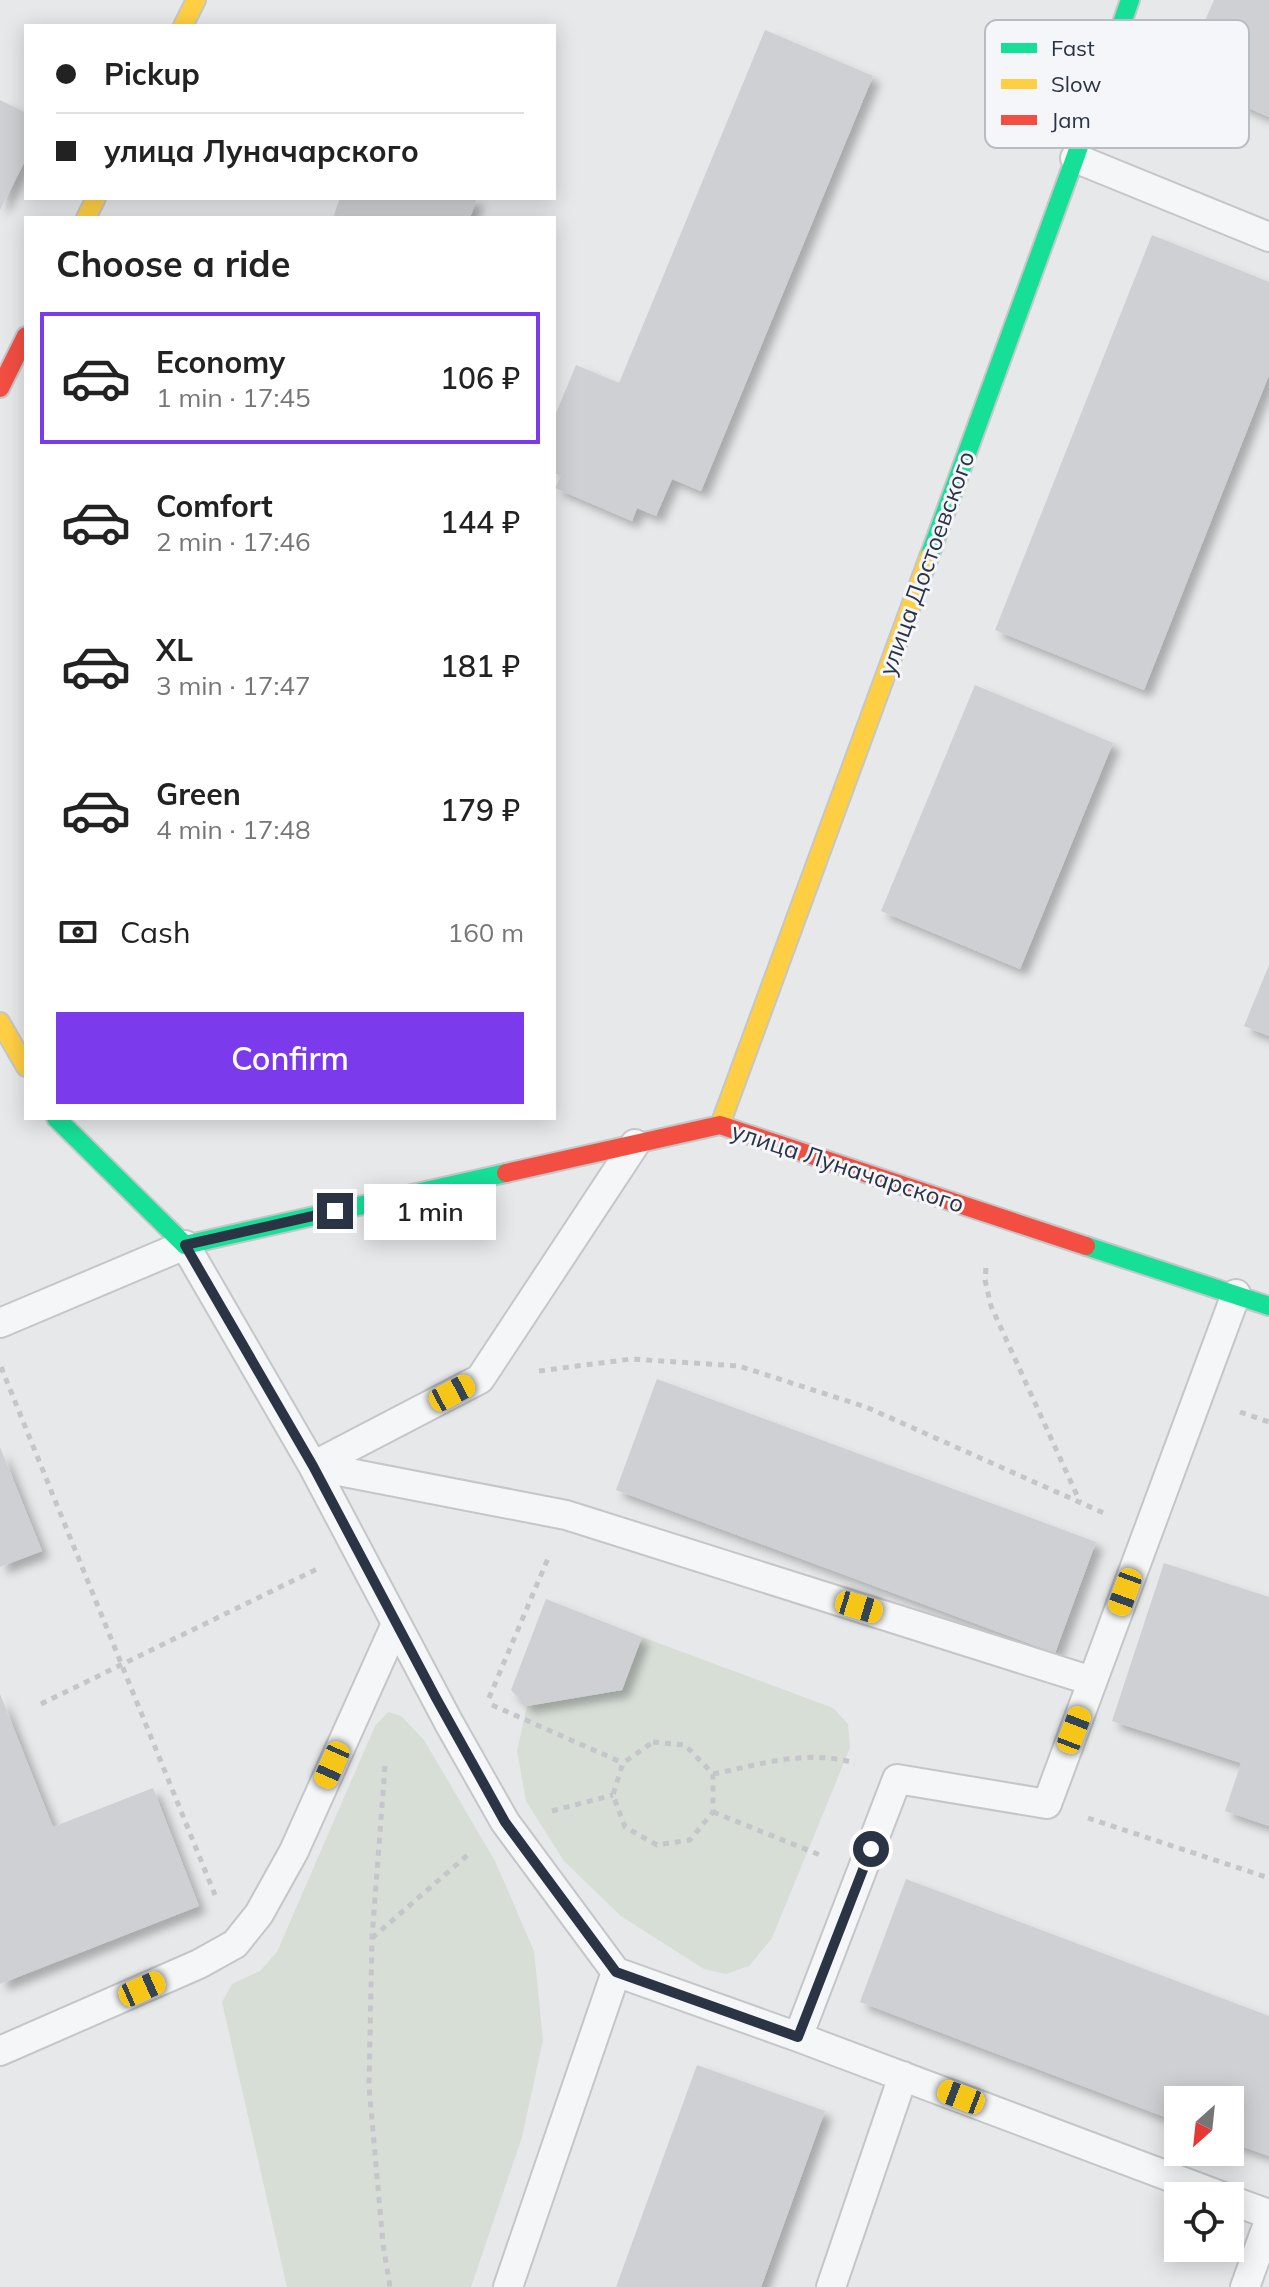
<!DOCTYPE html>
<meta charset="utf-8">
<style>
body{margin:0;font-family:Mulish,sans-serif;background:#f2f2f2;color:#222;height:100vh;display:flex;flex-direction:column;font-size:30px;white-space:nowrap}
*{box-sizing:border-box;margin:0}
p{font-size:26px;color:#767676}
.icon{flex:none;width:44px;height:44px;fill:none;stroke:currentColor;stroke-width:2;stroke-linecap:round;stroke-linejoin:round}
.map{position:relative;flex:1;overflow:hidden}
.sheet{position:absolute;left:24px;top:216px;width:532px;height:904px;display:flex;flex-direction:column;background:#fff;border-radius:0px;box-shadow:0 4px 20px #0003}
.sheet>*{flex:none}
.guide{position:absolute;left:24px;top:24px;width:532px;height:176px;border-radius:0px;box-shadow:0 4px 20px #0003;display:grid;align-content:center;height:176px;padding:0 32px;background:#fff}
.needle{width:52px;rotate:207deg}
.buttons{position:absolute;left:1164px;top:2086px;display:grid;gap:16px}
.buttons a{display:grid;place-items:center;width:80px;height:80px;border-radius:0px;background:#fff;box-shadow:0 4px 20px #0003;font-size:40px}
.end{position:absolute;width:36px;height:36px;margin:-18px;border:10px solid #2b3445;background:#fff;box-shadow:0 0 0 4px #fff}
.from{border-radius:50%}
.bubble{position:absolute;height:56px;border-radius:0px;background:#fff;box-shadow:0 4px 20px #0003;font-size:26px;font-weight:600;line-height:56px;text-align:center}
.car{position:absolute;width:24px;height:48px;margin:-24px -12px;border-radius:10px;box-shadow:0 0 6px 2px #0007;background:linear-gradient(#f5c518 24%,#345 0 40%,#f5c518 0 76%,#345 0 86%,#f5c518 0)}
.guide b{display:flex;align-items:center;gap:28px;height:76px;font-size:30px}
.guide b+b{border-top:2px solid #e0e0e0}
.guide i{width:20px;height:20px;background:#222}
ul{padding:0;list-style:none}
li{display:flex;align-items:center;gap:24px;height:132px;margin:0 16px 12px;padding:0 16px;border:4px solid transparent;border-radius:0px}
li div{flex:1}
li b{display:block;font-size:30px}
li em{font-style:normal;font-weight:600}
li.active{border-color:#7c3aed}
li>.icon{width:72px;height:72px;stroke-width:1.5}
h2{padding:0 32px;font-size:36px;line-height:96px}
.pay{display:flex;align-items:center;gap:20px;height:88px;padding:0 32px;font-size:30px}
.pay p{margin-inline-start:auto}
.button{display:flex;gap:16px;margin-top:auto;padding:16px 32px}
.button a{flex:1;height:92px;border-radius:0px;background:#7c3aed;color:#fff;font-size:32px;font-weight:600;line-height:92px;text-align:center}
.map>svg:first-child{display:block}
.green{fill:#d6ded6}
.building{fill:#ced0d3;filter:url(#shadow)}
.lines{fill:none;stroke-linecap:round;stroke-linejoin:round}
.lane-casing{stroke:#c4c6c8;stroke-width:32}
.fast-casing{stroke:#c4c6c8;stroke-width:22}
.slow-casing{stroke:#c4c6c8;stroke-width:22}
.jam-casing{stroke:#c4c6c8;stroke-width:22}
.path{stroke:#c5c6ca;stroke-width:5;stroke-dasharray:6 6;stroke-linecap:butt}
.lane{stroke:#f5f6f7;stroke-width:28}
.fast{stroke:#16e098;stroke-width:18}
.slow{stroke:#ffcf43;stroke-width:18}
.jam{stroke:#f24e42;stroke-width:18}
.route{stroke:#2b3445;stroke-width:10}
.labels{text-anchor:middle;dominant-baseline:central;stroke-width:6;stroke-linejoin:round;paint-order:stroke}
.street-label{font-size:24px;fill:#2b3445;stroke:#f4f6f9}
.key{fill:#f4f6f9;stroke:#b8bcc3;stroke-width:2}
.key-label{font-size:22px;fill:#2b3445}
</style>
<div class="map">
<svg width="1269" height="2287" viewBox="0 0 1269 2287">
<defs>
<filter id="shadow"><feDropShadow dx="7" dy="7" stdDeviation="4" flood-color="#0004"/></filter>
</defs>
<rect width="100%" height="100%" fill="#e6e8ea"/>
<!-- green -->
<path class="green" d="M642,1637L833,1708L848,1724L850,1748L772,1938L749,1966L726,1974L704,1969L621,1916L564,1861L526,1801L517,1751L527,1706L621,1690Z
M388,1712L401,1716L424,1740L495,1861L534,1951L543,2040L522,2137L471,2287H287L222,2002L232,1984L260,1971L277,1952L375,1726Z"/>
<!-- building -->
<path class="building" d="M1214,0H1269V117L1180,78Z
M765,30L873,76L701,491L672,479L656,516L637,508L632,521L555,488L561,476L554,473V418L576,365L619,383Z
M0,100L26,113V159L0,210Z
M340,198H477L470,218H333Z
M1152,235L1269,282V375L1144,690L995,630Z
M975,685L1113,743L1020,969L881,911Z
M1269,965V1036L1244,1026Z
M657,1379L1096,1542L1055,1653L616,1490Z
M0,1447L42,1551L0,1567Z
M1164,1563L1269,1597V1826L1225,1811L1241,1763L1112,1721Z
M546,1599L642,1637L622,1690L527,1706L511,1690Z
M0,1694L53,1827L153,1788L199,1906L0,1984Z
M906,1879L1269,2016V2156L1230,2142V2100H1178V2122L860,2002Z
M697,2065L825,2111L761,2287H616Z"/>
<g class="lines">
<!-- lane casing -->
<g class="lane-casing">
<path id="lane" d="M1075,158L1269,237
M635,1144L480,1379L313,1466L566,1515L1092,1681
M0,1323L185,1245L313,1466L449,1723L505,1822L616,1972L508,2287
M616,1972L798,2037L1221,2196
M798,2037L897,1779L1047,1804L1236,1294
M0,2051L199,1964L235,1944L259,1914L294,1851L396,1624
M1230,2200L1269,2214
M831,2287L903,2076
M1245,2287L1269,2221"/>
</g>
<!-- fast casing -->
<g class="fast-casing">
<path id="fast" d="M929,557L1075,158L1130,0
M56,1118L185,1245L506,1173
M1086,1246L1269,1306"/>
</g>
<!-- slow casing -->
<g class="slow-casing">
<path id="slow" d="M183,26L196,0
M86,218L96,198
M0,1022L26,1067
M720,1125L929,557"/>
</g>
<!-- jam casing -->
<g class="jam-casing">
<path id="jam" d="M0,388L26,336
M506,1173L720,1125L1086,1246"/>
</g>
<!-- path -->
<path class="path" d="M986,1268L985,1280L991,1306L1080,1502
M1,1367L215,1895
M539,1371L631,1359L739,1366L866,1407L1106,1514
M1240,1412L1269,1422
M489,1698L549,1556
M41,1704L317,1569
M492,1705L623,1763
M653,1742L685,1745L713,1774V1812L690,1840L657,1845L625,1827L613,1795L623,1763Z
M385,1766L372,1938L369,2086L383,2244L390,2287
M713,1774C763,1764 805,1749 855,1763
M552,1811L613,1795
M713,1812L820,1855
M1088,1818L1269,1878
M372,1938L470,1853"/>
<!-- lane -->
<use href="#lane" class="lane"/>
<!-- fast -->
<use href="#fast" class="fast"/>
<!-- slow -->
<use href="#slow" class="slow"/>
<!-- jam -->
<use href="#jam" class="jam"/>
</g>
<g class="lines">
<!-- route -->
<path class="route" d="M335,1211L185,1245L313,1466L436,1698L505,1822L616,1972L798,2037L871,1849"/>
</g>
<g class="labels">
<!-- street labels -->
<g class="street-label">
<text transform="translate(926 563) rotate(-70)">улица Достоевского</text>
<text transform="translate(848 1167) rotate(18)">улица Луначарского</text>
</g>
</g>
<!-- legend -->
<rect x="985" y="20" width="264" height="128" rx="12" class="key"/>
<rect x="1001" y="43" width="36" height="10" fill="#16e098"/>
<rect x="1001" y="79" width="36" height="10" fill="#ffcf43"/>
<rect x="1001" y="115" width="36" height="10" fill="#f24e42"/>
<g class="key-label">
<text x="1051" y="56">Fast</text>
<text x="1051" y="92">Slow</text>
<text x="1051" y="128">Jam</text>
</g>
</svg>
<div class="buttons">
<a><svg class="needle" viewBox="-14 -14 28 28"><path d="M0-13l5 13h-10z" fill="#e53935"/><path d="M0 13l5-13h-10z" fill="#767676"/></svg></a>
<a><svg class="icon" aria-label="locate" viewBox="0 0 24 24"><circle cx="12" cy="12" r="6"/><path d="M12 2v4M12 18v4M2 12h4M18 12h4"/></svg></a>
</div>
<i class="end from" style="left:871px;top:1849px"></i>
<i class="end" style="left:335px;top:1211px"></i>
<div class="bubble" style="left:364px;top:1184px;width:132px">1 min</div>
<i class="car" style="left:452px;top:1393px;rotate:62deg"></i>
<i class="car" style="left:1125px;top:1592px;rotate:200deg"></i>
<i class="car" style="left:859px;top:1607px;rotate:107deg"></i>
<i class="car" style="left:1074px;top:1730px;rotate:21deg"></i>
<i class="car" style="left:332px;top:1765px;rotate:204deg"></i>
<i class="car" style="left:142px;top:1989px;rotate:66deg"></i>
<i class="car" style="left:961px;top:2097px;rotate:291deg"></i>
<div class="guide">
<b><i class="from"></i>Pickup</b>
<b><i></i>улица Луначарского</b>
</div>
<section class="sheet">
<h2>Choose a ride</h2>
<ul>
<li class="active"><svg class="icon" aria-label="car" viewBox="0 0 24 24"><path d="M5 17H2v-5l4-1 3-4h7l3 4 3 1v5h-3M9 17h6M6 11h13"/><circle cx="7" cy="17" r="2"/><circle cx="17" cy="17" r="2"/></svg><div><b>Economy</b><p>1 min · 17:45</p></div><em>106 ₽</em></li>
<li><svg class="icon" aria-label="car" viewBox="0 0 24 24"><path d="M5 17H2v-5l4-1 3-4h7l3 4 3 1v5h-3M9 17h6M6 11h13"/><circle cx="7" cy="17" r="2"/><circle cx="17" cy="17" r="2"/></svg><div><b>Comfort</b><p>2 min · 17:46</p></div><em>144 ₽</em></li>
<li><svg class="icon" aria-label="car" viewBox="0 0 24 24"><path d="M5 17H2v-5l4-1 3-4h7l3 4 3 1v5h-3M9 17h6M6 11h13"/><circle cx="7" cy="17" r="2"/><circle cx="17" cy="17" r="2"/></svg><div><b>XL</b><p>3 min · 17:47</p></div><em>181 ₽</em></li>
<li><svg class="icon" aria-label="car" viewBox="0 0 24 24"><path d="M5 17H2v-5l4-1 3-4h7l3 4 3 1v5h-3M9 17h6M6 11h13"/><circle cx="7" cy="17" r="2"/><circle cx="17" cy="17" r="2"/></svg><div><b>Green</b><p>4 min · 17:48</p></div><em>179 ₽</em></li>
</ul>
<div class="pay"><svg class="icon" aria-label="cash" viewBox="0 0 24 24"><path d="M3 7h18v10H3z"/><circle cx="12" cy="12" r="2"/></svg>Cash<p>160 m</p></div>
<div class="button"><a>Confirm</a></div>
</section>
</div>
